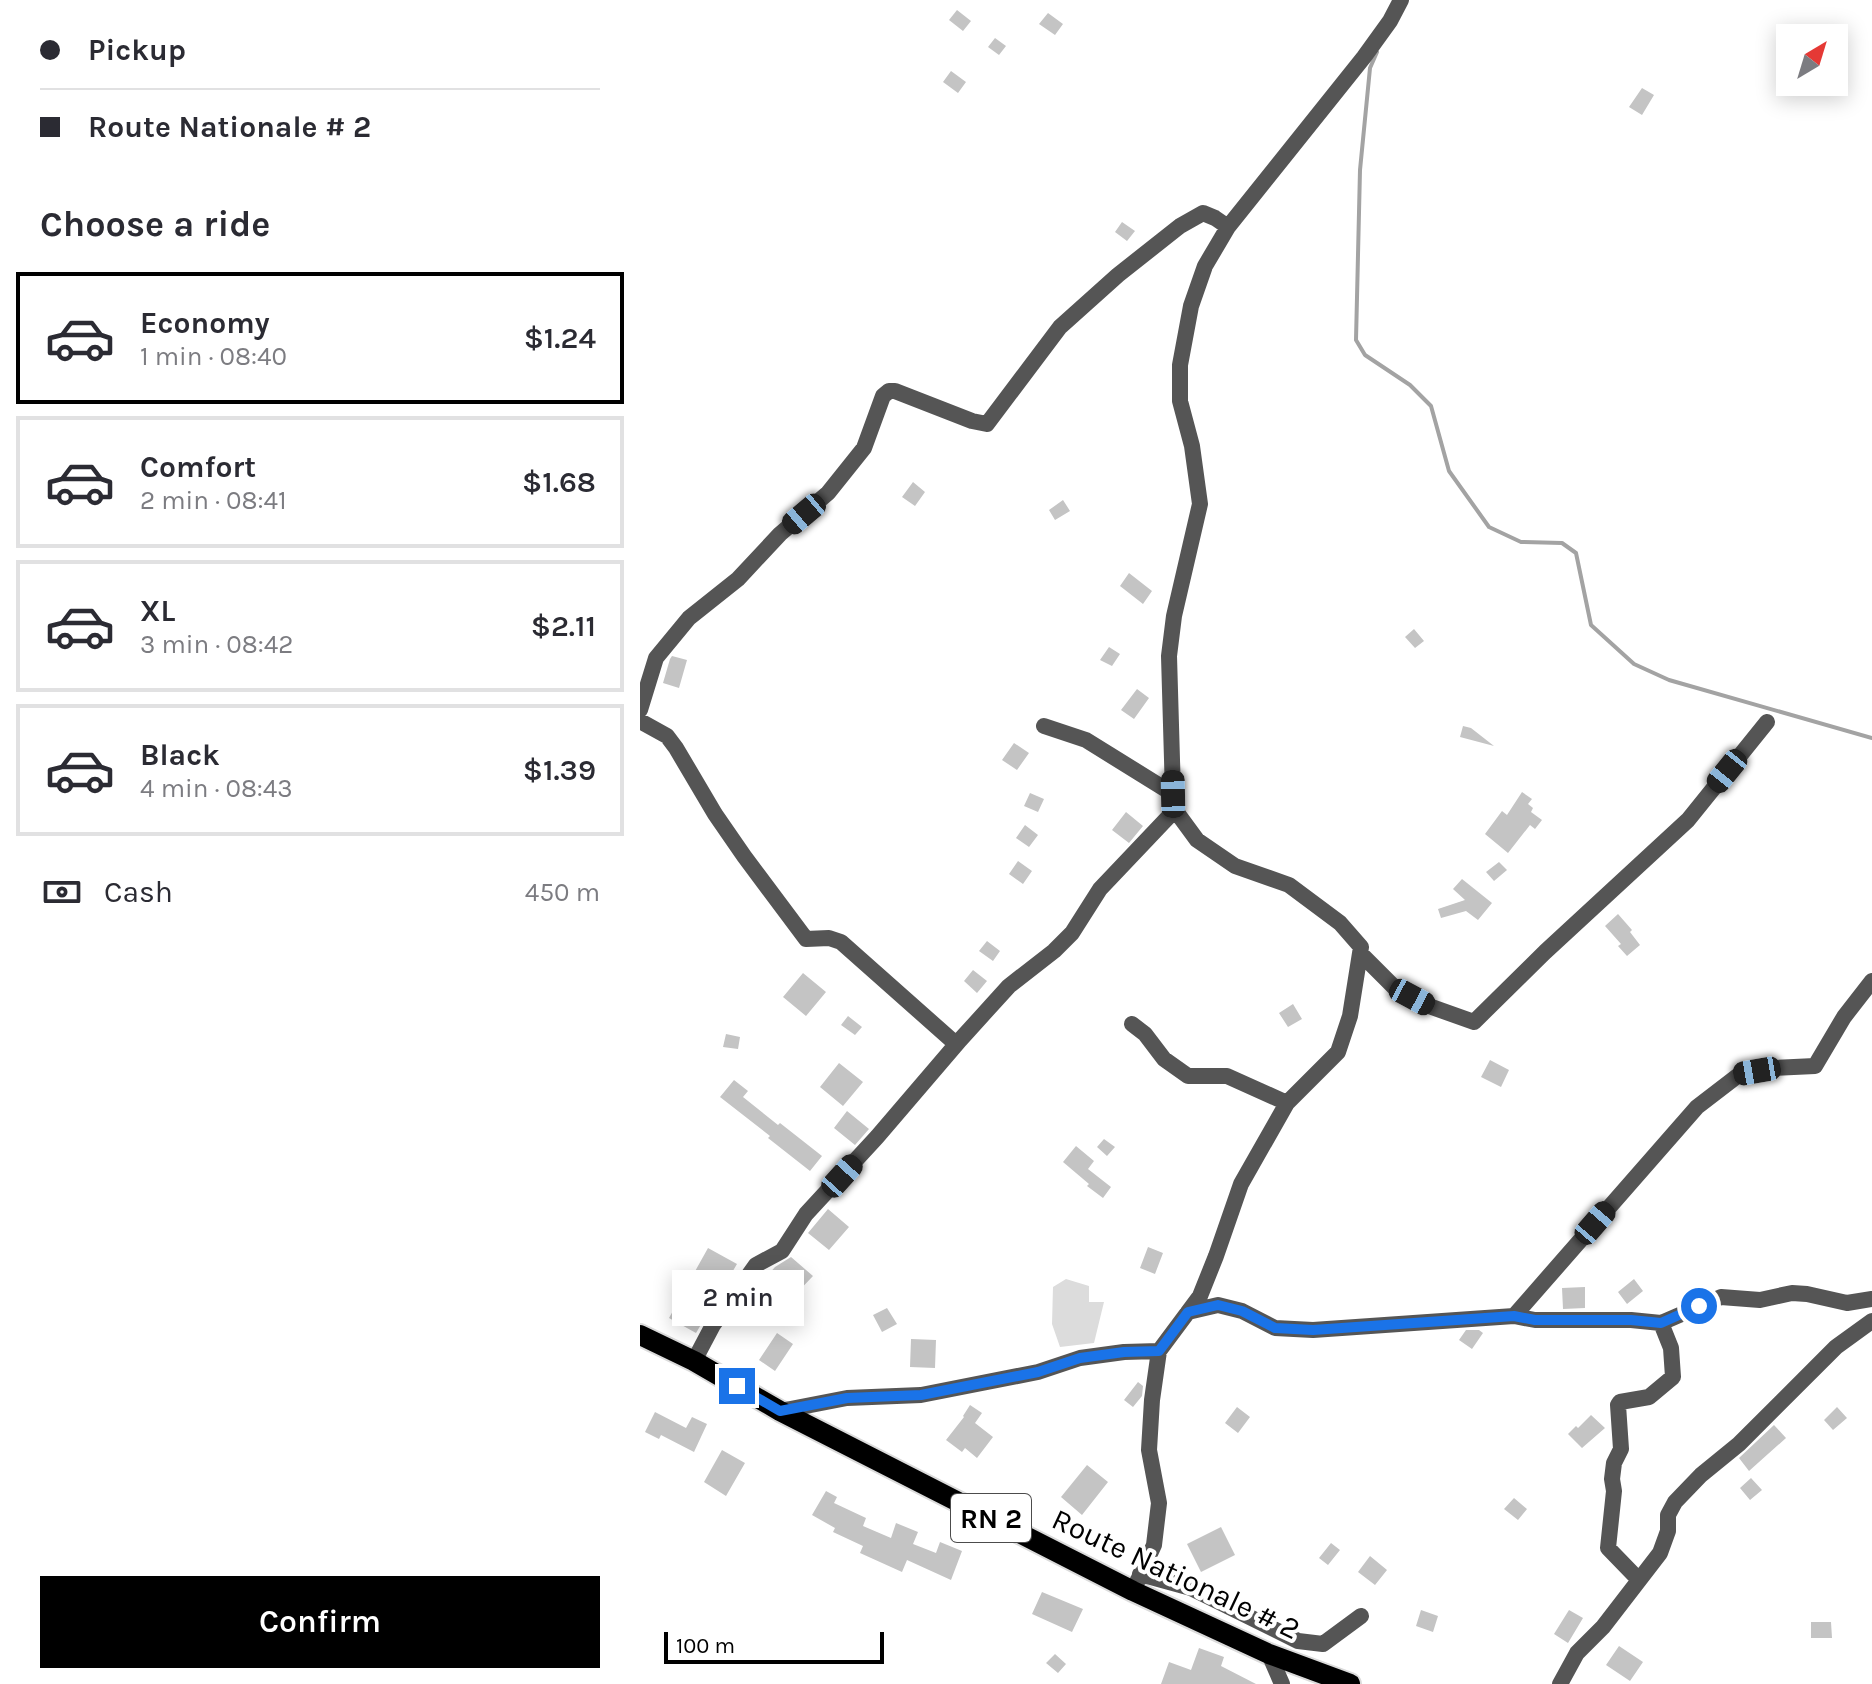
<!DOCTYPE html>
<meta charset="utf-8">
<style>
body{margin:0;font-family:Karla,sans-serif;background:#f2f2f3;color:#2b2b33;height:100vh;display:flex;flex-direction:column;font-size:30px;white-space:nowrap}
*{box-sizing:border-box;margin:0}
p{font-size:26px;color:#7c7c81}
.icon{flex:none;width:44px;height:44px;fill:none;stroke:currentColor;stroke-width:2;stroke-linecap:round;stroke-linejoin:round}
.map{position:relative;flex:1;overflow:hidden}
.sheet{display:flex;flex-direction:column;background:#fff;width:640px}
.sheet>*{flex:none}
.hud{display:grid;align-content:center;height:176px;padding:0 40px;background:#fff}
.needle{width:52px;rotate:38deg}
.buttons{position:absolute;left:1136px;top:24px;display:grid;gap:16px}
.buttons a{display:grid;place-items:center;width:72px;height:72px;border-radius:0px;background:#fff;box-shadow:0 4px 20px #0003;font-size:40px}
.scale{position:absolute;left:24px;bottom:20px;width:220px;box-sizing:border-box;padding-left:8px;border:4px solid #000;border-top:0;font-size:22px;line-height:28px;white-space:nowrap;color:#000;-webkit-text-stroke:6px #fff;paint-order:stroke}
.end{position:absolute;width:36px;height:36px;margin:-18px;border:10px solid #1a73e8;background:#fff;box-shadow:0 0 0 4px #fff}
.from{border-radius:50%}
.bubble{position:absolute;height:56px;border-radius:0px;background:#fff;box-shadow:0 4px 20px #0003;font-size:26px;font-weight:600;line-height:56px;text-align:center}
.car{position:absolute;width:24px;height:48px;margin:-24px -12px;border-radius:10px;box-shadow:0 0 6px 2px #0007;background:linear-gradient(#222 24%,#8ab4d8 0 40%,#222 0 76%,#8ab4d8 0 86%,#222 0)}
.hud b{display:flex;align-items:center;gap:28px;height:76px;font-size:30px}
.hud b+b{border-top:2px solid #e1e1e2}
.hud i{width:20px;height:20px;background:#2b2b33}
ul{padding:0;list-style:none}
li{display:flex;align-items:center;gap:24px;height:132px;margin:0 16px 12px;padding:0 24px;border:4px solid #e1e1e2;border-radius:0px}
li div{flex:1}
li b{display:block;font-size:30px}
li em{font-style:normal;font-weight:600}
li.current{border-color:#000}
li>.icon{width:72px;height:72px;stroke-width:1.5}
h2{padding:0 40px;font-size:36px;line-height:96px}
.pay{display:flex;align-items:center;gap:20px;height:88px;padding:0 40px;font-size:30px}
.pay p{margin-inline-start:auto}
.button{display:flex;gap:16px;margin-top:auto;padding:16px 40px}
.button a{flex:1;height:92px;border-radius:0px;background:#000;color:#fff;font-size:32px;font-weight:600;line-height:92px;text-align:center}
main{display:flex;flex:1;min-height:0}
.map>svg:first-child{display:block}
.green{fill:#dcdcdc}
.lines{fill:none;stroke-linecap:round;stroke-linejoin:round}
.stream{stroke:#a3a3a3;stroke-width:4}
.building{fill:#c4c4c4}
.primary-casing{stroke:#dbdbdb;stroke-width:24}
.minor{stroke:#555;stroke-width:16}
.primary{stroke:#000;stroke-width:20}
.route{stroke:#1a73e8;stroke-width:10}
.labels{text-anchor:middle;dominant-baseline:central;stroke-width:8;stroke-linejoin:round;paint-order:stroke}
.shield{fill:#fff;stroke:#4c4c4c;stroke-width:2}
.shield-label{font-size:28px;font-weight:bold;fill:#000}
.street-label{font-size:30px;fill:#000;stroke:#fff}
</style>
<main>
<section class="sheet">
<div class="hud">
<b><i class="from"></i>Pickup</b>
<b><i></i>Route Nationale # 2</b>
</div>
<h2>Choose a ride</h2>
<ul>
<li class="current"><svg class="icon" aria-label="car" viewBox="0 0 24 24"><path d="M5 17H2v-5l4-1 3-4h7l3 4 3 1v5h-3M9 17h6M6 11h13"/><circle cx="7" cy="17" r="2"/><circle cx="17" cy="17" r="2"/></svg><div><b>Economy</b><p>1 min · 08:40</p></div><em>$1.24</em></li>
<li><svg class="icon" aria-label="car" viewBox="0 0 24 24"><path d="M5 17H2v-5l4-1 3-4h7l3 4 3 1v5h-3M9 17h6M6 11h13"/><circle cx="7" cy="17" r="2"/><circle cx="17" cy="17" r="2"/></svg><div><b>Comfort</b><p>2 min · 08:41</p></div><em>$1.68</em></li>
<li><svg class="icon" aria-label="car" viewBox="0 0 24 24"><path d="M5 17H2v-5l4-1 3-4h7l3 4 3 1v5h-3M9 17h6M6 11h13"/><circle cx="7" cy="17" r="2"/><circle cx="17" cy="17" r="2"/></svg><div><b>XL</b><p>3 min · 08:42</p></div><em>$2.11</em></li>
<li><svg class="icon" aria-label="car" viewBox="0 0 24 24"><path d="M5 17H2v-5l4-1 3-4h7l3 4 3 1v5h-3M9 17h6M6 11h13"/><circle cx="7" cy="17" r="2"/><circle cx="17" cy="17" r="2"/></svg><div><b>Black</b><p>4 min · 08:43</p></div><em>$1.39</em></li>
</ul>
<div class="pay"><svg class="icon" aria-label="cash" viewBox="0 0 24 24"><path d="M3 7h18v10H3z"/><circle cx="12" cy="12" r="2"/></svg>Cash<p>450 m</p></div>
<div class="button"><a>Confirm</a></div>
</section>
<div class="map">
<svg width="1232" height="1684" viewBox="0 0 1232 1684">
<rect width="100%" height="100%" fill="#fff"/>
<!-- green -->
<path class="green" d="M426,1279L449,1286V1302H464L454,1343L420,1347L412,1324L413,1287Z"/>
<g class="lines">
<!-- stream -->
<path class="stream" d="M737,52L730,68L720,170L716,340L725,355L770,385L791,406L809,471L849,527L881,542L922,543L936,553L951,625L994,664L1029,680L1232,738"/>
</g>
<!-- building -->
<path class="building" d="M317,10L331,21L323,31L309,20Z
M408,13L423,24L415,35L399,24Z
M355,38L366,46L359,55L348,47Z
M311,71L326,82L318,93L303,82Z
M1002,88L1014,95L1002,115L989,107Z
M482,222L495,231L487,241L475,232Z
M273,482L285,492L275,506L262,497Z
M423,500L430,511L415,520L409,510Z
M489,573L512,591L503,604L480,586Z
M774,629L784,641L775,648L765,637Z
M469,647L480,654L472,666L460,660Z
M32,656L47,660L39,688L23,683L30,659Z
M497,689L509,698L494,719L481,710Z
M823,726L831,728L854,746L820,737Z
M374,743L389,753L377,770L362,760Z
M882,792L892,799L888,804L893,808L891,812L902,820L895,829L890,825L868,853L845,834L862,811L867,815Z
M390,793L404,799L398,812L384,806Z
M486,812L503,826L489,843L472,830Z
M385,825L398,835L389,847L376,838Z
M378,861L392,871L383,884L369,874Z
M859,862L867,870L854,881L846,872Z
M822,879L852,903L838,920L826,911L801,918L798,909L825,900L813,889Z
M978,914L992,930L990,932L1000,945L987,956L978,946L981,944L965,926Z
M347,941L360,951L353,961L339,951Z
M333,970L347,981L337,993L324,981Z
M163,973L186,992L166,1016L143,997Z
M653,1004L662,1019L648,1027L639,1013Z
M208,1016L222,1027L215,1035L201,1025Z
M86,1034L100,1037L98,1049L83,1047Z
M850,1060L869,1070L861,1087L841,1077Z
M199,1063L223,1082L203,1106L180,1087Z
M94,1080L108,1091L103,1097L138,1125L140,1123L182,1156L170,1171L128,1138L130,1136L80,1097Z
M207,1111L229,1129L215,1145L194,1128Z
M464,1139L475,1147L467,1156L457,1147Z
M436,1146L454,1161L448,1169L471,1187L463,1198L447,1186L449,1184L423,1162Z
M188,1209L209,1227L189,1250L168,1233Z
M508,1247L523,1253L515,1274L500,1268Z
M68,1248L97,1264L56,1333L29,1318Z
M151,1257L173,1276L153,1297L128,1275L135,1267Z
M994,1279L1003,1291L987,1304L978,1292Z
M945,1287V1308L923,1309L922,1288Z
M247,1308L257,1324L242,1332L233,1315Z
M826,1330H839L843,1333L832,1349L819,1340Z
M137,1333L153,1344L135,1371L119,1360Z
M271,1339L296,1340L295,1368L270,1367Z
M498,1382L503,1386L502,1396L493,1407L484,1400Z
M330,1405L342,1413L335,1423L353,1437L337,1458L325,1448L322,1452L306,1440L324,1417L323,1416Z
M597,1407L610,1417L598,1433L585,1423Z
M1197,1407L1207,1418L1193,1430L1184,1420Z
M15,1412L46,1428L52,1417L67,1424L54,1452L21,1435L19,1439L5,1432Z
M951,1415L965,1428L942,1448L928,1434L936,1426L938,1428Z
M1134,1425L1146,1438L1109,1471L1099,1458Z
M82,1450L105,1463L86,1496L64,1482Z
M447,1465L468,1482L442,1515L421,1497Z
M1111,1478L1122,1490L1110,1500L1100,1488Z
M186,1491L197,1497L194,1503L226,1518L223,1526L251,1538L256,1523L278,1532L273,1544L296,1553L300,1542L322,1551L311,1580L267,1560L262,1572L220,1553L223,1546L193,1532L195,1528L172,1515Z
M874,1498L887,1509L878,1520L864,1509Z
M581,1527L595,1555L561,1572L547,1544Z
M691,1543L700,1550L688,1565L679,1558Z
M730,1556L747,1570L735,1585L718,1572Z
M402,1592L443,1609L432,1632L392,1614Z
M781,1610L798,1616L793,1632L776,1626Z
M929,1610L943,1618L928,1643L914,1634Z
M1171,1622H1191L1192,1638H1171Z
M979,1646L1003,1662L990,1681L966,1665Z
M559,1648L584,1657L581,1666L616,1684H521L529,1662L551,1670Z
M415,1654L426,1664L418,1673L406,1663Z"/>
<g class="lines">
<!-- primary casing -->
<g class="primary-casing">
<path id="primary" d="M0,1335L54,1361L140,1411L493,1591L629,1654L710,1684"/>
</g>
<!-- minor -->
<path class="minor" d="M0,710L16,658L49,618L98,579L140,534L188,493L224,448L243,396L249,391H255L332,421L347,424L420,327L478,275L540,226L563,213L575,218L588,227
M0,721L27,736L36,748L75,814L104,856L166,939L189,938L201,942L316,1044
M404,726L446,740L533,794
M720,953L756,989L789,1006L834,1022L905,952L1048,820L1127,722
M492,1024L505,1034L524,1059L548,1076H587L647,1103
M548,1312L578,1305L602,1311L635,1328L673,1330L874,1316L895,1320H991L1021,1323L1081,1297L1120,1300L1152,1293L1167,1294L1207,1303L1232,1299
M874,1316L1057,1107L1100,1074L1134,1068L1175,1066L1204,1017L1232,981
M54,1361L73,1325L116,1265L142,1251L166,1214L237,1137L320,1040L369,986L414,951L432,933L460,889L535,810
M140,1411L207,1398L281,1395L398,1372L440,1358L484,1352L519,1351
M500,1574L551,1588L658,1641L683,1644L721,1616
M999,1580L968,1548L974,1491L972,1479L974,1463L981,1449L978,1405L980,1402L1009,1397L1033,1377L1031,1348L1021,1323
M493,1591L514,1545L519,1503L509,1450L512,1400L519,1351L560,1296L576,1256L601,1184L647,1103L698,1052L710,1016L721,947L700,923L649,885L595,866L557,840L535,810L533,794L529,656L534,616L560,504L552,446L540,401V365L551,306L565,266L588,227L724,57L750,21L761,0
M629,1654L642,1684
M920,1684L937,1653L963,1627L1020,1553L1028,1531V1515L1035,1502L1061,1475L1099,1444L1196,1347L1232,1321"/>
<!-- primary -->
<use href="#primary" class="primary"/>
</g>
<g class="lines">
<!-- route -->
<path class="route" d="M97,1386L140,1411L207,1398L281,1395L398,1372L440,1358L484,1352L519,1351L548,1312L578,1305L602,1311L635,1328L673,1330L874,1316L895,1320H991L1021,1323L1059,1306"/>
</g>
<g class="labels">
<!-- shield labels -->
<rect class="shield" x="311" y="1494" width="80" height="48" rx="6"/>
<g class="shield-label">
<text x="351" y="1518">RN 2</text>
</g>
<!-- street labels -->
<g class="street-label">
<text transform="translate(536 1574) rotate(25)">Route Nationale # 2</text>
</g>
</g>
</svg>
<div class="buttons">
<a><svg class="needle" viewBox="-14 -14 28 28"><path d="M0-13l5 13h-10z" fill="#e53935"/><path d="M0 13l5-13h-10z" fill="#7c7c81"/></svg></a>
</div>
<div class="scale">100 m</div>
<i class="end from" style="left:1059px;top:1306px"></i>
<i class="end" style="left:97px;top:1386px"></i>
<div class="bubble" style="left:32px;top:1270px;width:132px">2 min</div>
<i class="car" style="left:164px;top:514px;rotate:230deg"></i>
<i class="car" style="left:1087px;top:771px;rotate:219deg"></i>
<i class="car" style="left:533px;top:794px;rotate:359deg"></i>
<i class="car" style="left:772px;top:997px;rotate:118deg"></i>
<i class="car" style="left:1117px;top:1071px;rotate:260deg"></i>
<i class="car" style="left:202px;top:1176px;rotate:42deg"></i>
<i class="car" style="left:955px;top:1223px;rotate:41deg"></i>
</div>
</main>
